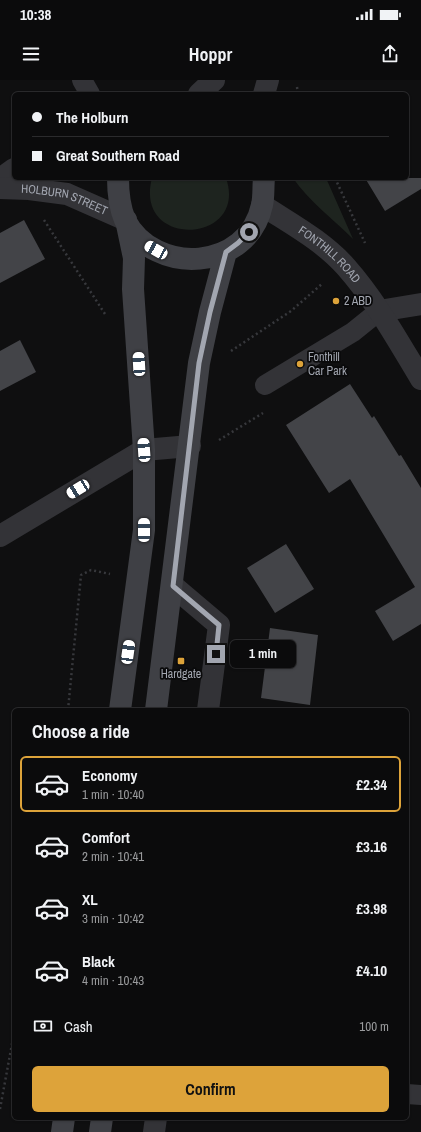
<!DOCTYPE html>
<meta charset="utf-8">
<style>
body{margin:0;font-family:"Archivo Narrow",sans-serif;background:#19191a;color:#f1f3f6;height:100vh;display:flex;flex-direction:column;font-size:15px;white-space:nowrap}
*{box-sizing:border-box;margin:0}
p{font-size:13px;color:#9a9b9d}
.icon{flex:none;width:22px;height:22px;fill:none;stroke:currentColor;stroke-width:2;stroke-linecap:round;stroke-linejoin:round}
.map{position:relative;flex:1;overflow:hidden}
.side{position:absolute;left:12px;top:628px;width:397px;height:412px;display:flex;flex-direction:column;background:#0b0b0c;border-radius:6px;box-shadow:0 1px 3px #0004,0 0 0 1px #2b2b2d}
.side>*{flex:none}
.top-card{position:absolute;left:12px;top:12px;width:397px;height:88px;border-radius:6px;box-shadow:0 1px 3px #0004,0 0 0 1px #2b2b2d;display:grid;align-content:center;height:88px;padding:0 20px;background:#0b0b0c}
.end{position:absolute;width:18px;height:18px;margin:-9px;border:5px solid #a2a6b0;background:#111;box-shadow:0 0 0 2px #111}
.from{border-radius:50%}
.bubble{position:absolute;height:28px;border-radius:6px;background:#0b0b0c;box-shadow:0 1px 3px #0004,0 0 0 1px #2b2b2d;font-size:13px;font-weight:700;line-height:28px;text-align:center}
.car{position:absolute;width:12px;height:24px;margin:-12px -6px;border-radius:5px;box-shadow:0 0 3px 1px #0007;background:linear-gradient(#fff 24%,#345 0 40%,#fff 0 76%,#345 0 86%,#fff 0)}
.top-card b{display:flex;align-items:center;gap:14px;height:38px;font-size:15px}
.top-card b+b{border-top:1px solid #2b2b2d}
.top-card i{width:10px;height:10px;background:#f1f3f6}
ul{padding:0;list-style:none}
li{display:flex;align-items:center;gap:12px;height:56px;margin:0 8px 6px;padding:0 12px;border:2px solid transparent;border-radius:6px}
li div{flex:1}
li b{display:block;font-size:15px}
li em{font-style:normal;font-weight:700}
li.active{border-color:#dda33a}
li>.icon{width:36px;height:36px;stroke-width:1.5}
h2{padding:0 20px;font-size:18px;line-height:48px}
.pay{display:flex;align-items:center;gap:10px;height:44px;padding:0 20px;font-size:15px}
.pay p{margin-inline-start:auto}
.primary-button{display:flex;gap:8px;margin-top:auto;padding:8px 20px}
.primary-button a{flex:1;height:46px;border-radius:6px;background:#dda33a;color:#111;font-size:16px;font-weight:700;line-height:46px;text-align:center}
.status{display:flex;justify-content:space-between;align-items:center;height:28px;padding:0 20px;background:#0b0b0c;direction:ltr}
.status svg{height:11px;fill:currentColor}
header{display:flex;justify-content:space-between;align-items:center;height:52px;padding:0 20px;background:#0b0b0c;font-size:18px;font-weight:700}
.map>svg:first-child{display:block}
.green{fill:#1e241f}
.building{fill:#434448}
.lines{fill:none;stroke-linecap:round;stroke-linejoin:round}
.path{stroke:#37383c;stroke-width:2.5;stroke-dasharray:2 3;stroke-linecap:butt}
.service{stroke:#333337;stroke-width:20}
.minor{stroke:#333337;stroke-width:22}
.tertiary{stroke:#333337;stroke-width:22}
.secondary{stroke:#3f4045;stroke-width:22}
.route{stroke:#a2a6b0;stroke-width:5}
.poi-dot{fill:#dda33a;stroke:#0a0a0b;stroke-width:1.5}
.labels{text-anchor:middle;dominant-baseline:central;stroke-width:3.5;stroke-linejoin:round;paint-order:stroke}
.street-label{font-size:12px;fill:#a2a6b0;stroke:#0a0a0b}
.poi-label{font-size:12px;fill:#a2a6b0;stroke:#0a0a0b;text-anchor:start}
</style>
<div class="status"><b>10:38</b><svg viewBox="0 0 49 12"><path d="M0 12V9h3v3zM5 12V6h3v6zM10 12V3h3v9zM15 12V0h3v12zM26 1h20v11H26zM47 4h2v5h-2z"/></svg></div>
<header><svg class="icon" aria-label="menu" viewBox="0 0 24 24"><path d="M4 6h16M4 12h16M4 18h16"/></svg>Hoppr<svg class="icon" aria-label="share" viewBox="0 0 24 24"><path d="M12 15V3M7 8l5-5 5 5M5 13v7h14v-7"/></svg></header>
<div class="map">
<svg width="421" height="1052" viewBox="0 0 421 1052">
<rect width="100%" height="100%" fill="#0f0f10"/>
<!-- green -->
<path class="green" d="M152,98H226C249,164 133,170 152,98Z
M293,98H326L353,159C333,139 309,121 293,98Z"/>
<!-- building -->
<path class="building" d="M365,98H421V109L385,131Z
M24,140L45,179L0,203V153Z
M20,260L36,292L0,311V271Z
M350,304L372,338L374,336L399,376L401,375L421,408V544L393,561L375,531L415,507L350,399L329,413L286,345Z
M286,464L314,509L275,533L247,488Z
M270,548L318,555L310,625L261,618Z"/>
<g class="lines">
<!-- path -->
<path class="path" d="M297,7L298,14
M335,98L365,163
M44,140L105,234
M231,271L291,231L323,203
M219,360L263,333
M68,630L81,495L91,490L110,494
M0,1029L14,953"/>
<!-- service -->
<path class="service" d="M82,0L90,14
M265,305L353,252L379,231
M407,1014L421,1015"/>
<!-- minor -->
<path class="minor" d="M379,231L421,224
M0,456L144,370L190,366
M173,506L219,545L208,630
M154,1052L156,1038"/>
<!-- tertiary -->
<g class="tertiary">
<path d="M199,14L214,0"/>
<path d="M264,14L268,0"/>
<path d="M0,99L14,89"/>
<path id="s1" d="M0,108L29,109L67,114L126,140"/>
<path id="s2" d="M262,125C291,144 323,161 346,187C376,221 398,261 421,299"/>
</g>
<!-- secondary -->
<path class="secondary" d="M118,98C118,113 119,126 125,140C155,197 248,191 262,125C264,117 263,107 264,98
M120,630L144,450V370L133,209L134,178L126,140
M156,630L199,283L210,232L226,172
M62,1052L64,1038
M100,1052L102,1038"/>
</g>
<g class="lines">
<!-- route -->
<path class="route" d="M216,574L219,545L173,506L199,283L210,232L226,172L238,163L249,152"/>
</g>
<!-- markers -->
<g class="poi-dot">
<circle cx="336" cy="221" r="4"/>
<circle cx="300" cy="284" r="4"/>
<rect x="177" y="577" width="8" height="8" rx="2"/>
</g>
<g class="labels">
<!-- street labels -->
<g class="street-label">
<text stroke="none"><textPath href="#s1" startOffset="66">HOLBURN STREET</textPath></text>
<text stroke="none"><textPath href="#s2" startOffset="84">FONTHILL ROAD</textPath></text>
</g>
<!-- poi labels -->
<g class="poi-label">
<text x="344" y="221">2 ABD</text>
<text x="308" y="277">Fonthill<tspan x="308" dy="14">Car Park</tspan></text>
<text x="181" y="594" text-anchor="middle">Hardgate</text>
</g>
</g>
</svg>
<i class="end from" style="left:249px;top:152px"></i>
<i class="end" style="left:216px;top:574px"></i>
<div class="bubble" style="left:230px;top:560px;width:66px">1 min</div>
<i class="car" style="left:156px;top:170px;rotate:299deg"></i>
<i class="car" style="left:139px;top:284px;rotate:357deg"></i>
<i class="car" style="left:144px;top:370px;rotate:356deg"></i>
<i class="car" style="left:78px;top:409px;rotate:239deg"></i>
<i class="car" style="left:144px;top:450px;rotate:0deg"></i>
<i class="car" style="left:128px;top:572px;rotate:8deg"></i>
<div class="top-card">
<b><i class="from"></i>The Holburn</b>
<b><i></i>Great Southern Road</b>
</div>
<section class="side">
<h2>Choose a ride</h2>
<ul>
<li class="active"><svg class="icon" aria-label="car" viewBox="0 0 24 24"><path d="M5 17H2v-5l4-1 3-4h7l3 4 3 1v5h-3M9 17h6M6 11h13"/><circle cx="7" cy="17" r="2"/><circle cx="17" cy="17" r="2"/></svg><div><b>Economy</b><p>1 min · 10:40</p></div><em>£2.34</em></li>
<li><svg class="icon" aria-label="car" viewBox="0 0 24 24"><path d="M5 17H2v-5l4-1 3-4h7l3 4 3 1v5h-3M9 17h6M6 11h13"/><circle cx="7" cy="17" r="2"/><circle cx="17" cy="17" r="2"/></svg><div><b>Comfort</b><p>2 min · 10:41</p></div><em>£3.16</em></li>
<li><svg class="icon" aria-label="car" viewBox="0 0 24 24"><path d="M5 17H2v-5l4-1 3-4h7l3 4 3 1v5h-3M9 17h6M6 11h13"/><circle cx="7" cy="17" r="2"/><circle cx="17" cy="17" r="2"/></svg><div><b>XL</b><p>3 min · 10:42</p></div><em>£3.98</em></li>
<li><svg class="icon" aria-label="car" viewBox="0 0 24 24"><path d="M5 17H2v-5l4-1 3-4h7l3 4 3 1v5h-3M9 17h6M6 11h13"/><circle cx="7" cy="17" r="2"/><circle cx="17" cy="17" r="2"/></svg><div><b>Black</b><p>4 min · 10:43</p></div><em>£4.10</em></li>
</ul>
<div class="pay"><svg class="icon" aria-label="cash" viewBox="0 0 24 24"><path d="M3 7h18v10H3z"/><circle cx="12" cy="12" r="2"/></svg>Cash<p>100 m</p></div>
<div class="primary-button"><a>Confirm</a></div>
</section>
</div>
